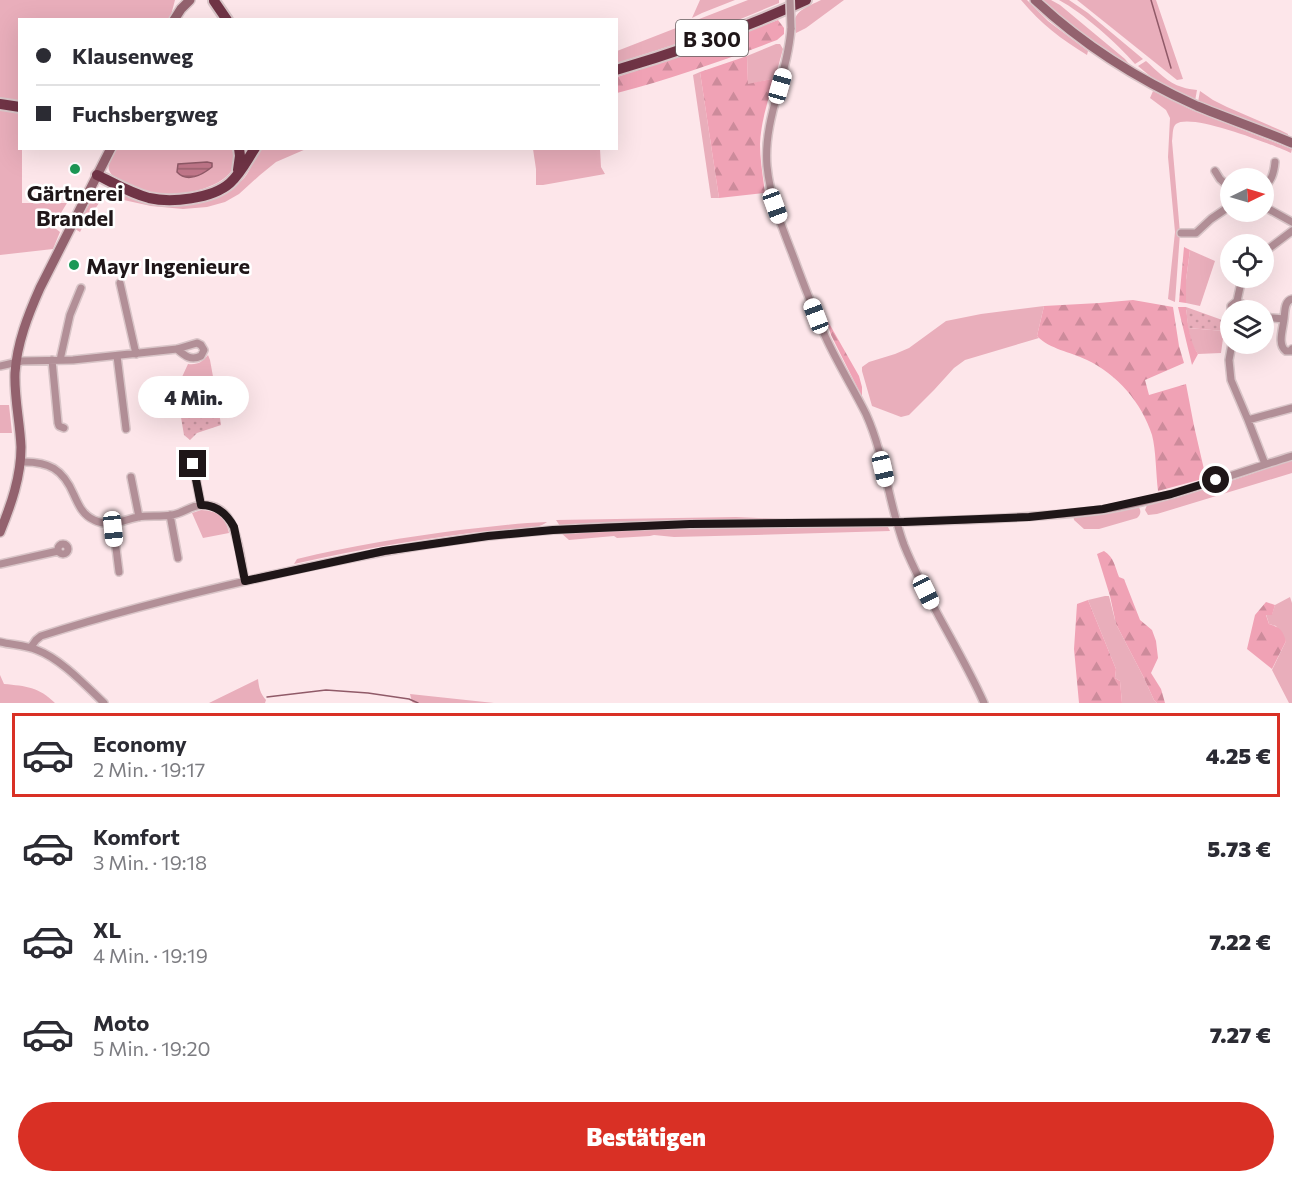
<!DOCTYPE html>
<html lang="de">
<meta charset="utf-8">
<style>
body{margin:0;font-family:Commissioner,sans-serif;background:#f2f2f3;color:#2b2b33;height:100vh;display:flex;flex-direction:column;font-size:22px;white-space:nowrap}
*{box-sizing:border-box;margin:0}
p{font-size:20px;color:#7c7c81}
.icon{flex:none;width:33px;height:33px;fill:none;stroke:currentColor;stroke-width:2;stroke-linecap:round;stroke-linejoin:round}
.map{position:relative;height:703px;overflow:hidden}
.drawer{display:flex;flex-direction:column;background:#fff;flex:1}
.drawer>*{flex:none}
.banner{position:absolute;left:18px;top:18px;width:600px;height:132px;border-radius:0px;box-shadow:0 6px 24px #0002;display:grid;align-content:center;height:132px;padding:0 18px;background:#fff}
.needle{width:39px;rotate:85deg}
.tools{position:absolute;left:1220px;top:168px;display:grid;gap:12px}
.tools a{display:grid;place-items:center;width:54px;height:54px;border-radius:50%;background:#fff;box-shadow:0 6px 24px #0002;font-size:30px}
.end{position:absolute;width:27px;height:27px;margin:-14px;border:8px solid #1f1618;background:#fff;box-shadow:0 0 0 3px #fff}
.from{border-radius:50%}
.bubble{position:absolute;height:42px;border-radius:21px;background:#fff;box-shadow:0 6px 24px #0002;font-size:20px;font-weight:800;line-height:42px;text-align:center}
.car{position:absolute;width:18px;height:36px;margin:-18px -9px;border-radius:8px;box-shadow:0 0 4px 2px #0007;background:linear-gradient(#fff 24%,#345 0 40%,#fff 0 76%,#345 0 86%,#fff 0)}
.banner b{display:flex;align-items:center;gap:21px;height:57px;font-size:22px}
.banner b+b{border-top:2px solid #e1e1e2}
.banner i{width:15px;height:15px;background:#2b2b33}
ul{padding:10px 0 0;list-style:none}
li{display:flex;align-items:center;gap:18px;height:84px;margin:0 12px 9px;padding:0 6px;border:3px solid transparent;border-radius:0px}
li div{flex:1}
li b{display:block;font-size:22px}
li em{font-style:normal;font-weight:800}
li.active{border-color:#d93025}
li>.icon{width:54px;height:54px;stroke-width:1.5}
.action{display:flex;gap:12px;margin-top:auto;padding:12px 18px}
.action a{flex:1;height:69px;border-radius:36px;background:#d93025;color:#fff;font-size:24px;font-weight:800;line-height:69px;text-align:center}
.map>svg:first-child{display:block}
.grass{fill:#e9aebb}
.forest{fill:url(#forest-firs)}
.park{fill:url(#park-dots)}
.water{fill:url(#water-rules);stroke:#905a68;stroke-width:1.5}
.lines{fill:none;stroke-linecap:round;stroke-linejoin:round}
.stream{stroke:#905a68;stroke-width:1.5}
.minor-casing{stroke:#d9c5c8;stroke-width:10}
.secondary-casing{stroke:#d9c5c8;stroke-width:12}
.trunk-casing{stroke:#d9c5c8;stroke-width:14}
.minor{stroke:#b28f97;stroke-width:7}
.secondary{stroke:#93626e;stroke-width:9}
.trunk{stroke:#703446;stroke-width:10}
.minor-bridge-casing{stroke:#d9c5c8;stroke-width:10;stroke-linecap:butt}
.minor-bridge{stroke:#b28f97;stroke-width:7}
.route{stroke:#1f1618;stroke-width:8}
.poi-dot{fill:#1c9856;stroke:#fff;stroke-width:2}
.labels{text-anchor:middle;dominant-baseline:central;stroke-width:5;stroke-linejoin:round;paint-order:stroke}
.shield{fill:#fff;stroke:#625c5d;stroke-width:1.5}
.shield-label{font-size:21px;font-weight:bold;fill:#1f1618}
.poi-label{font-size:22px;font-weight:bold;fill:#1f1618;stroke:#fff}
</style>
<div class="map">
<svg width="1292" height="703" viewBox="0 0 1292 703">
<defs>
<pattern id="forest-firs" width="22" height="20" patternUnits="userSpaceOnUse" patternTransform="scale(1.5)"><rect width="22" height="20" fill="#f0a2b5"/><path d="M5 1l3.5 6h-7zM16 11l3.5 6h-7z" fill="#cd8b9b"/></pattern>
<pattern id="park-dots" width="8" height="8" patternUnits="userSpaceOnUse" patternTransform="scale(1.5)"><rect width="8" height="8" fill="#e9aebb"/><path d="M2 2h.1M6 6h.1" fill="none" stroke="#c795a0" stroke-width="1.8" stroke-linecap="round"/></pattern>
<pattern id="water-rules" width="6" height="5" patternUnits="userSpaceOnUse" patternTransform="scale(1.5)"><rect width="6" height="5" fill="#c1778a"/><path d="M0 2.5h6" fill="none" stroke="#9c6170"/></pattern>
</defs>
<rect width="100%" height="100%" fill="#fde6ea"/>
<!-- grass -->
<path class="grass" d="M0,0H175L170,19L20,20L19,102L0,99Z
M700,0H735L702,13L692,18Z
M748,0H779V3L695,38L617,63V51Z
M821,0H844L806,28L796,33C789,12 805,8 821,0Z
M1021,0H1027L1048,21L1088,51L1087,55C1061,39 1041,24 1021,0Z
M1040,0H1051L1060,5L1125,59L1132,68L1080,34Z
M1059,0H1069L1088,13L1143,59L1135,64C1117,43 1083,13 1059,0Z
M1077,0H1156L1183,79L1177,80Z
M776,44H780L783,49L775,78L748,85L747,56Z
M1146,61C1157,71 1168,83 1182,87C1187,89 1192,89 1197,90L1195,101L1156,81L1138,66Z
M700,72L719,198H711L693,75Z
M1153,91L1192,110L1292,149L1291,153C1273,145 1191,112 1176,124C1172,127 1173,136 1172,141L1180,233L1175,302L1168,299L1175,232L1168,157L1170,118L1166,110L1150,98Z
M1200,91L1213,100L1227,107L1280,130L1288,134V136H1284L1198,102Z
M0,109L19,113L20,148L22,149V203H67L56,221L55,228L60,232L53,249L0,255Z
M116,149H232C233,152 235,158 235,162C231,186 187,195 168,194C154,194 139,190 127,184C120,181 112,178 109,170C107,163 113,155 116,149Z
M262,149H306L276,162L260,175L239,194L225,202L207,207L183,209L151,206L110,197L101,200L95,209H92L80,232L75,229L95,194L100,189C116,191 130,198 145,201C160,204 192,205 206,201C218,197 232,188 242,180C251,172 253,157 262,149Z
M533,149H600L601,167L605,174L543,185H536V169Z
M1190,250L1215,261L1200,306L1186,303V280Z
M1044,306L1037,336L1039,338L965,360L954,368L934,390L909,415L901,417L872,406L862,371V367L869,362L895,354L909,348L946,321L981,314Z
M1188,328L1224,331L1221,353L1198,354L1192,345Z
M208,355L210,360L216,393L178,400L182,377L188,364C198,365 202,362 208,355Z
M0,405H9L12,433H0Z
M1292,460V473L1157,514L1148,515L1145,510L1147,505L1153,503L1216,486Z
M1137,505C1141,509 1142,514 1137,518L1099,529H1084L1074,520L1073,515Z
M201,510C217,511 226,516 229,533L203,538L192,513Z
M736,517L784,519L767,521L560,526L556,520Z
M547,522C538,530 511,529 498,530C429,537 361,549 294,564L297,559C350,546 406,537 460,530C489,527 518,523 547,522Z
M885,525L888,527L890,531L755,535L674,537L654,535L650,536L617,538L614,536L569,540L561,533L620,529L749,528Z
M1105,596H1109L1116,624L1143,676L1154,700L1157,703H1122L1120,681L1115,678L1116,669L1088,600Z
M1290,597L1292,603V703H1289L1272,670L1286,641L1276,626L1269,624L1266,614H1272L1275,605Z
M0,675L4,684C26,686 39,687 55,703H0Z
M258,679C259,688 260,693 266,700L265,703H209Z
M410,694L494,703H414L412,702Z"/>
<!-- forest -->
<path class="forest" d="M778,20L784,28V34L777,40C724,60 671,79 617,93V77L708,46Z
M747,56L748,84L775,78C768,100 761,121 760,144C760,160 763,177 765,193L719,198L700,72Z
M1184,247L1190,250L1186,280V303L1179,302Z
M1133,300L1173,307L1179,346L1184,363L1145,380L1149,395L1186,384L1194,426L1206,478L1158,491C1156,475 1156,450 1152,435C1142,403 1117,374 1087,360C1069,351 1051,350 1037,336L1044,306L1099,303Z
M1178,307H1186C1188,324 1189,340 1198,354L1192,365Z
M826,318L859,376L862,387V397L831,335Z
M1104,551C1114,557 1115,567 1119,577L1124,579L1140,620L1152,630L1156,641L1158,658L1151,673L1161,689L1165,703H1157L1154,700L1143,676L1116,624L1110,596L1097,554Z
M1088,600L1116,669L1115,678L1120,681L1122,703H1079L1074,649L1077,604Z
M1266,602L1275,605L1272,615H1266L1269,624C1280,628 1282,629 1286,641L1272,669L1247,649L1255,615Z"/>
<!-- park -->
<path class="park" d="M1186,307L1225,321L1224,331L1188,328Z
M216,393L221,425L197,433L190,440L184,435L178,400Z"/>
<!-- water -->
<path class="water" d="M207,162L212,163V167C202,175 187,183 177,172L178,164Z"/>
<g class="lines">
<!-- stream -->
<path class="stream" d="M1151,0L1171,68
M267,697L326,690L368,693L409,699L418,703"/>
<!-- minor casing -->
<g class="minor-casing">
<path id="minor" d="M791,28C788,75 763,119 767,166C770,197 781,225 792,253C803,282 813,310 826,338C838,364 853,388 866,414C885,456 888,502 904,545C926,600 960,649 984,703
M1215,171L1220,179L1230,188
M1263,189C1271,181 1274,174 1275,162
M1263,206L1292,222
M1181,233H1196L1211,219L1230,206
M1263,253L1292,231
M120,283L136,354
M1237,301L1242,304V310
M1231,310V306L1237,301L1242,278
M1263,317L1284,319C1283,329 1277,345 1286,351H1291L1292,349
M1230,318V319
M1284,319C1285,312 1284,301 1292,299
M1232,344L1229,360L1231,380L1248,420L1265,464
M117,356L126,429
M52,360L58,423L59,426L64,428
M60,360L70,315L81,288
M0,366L22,361L73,360L177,349L197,343L201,345L204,350L201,356C191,361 185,356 177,349
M1248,420L1292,408
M20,462C49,461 63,469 74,495C79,506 83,515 94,520C110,528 123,520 138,517C149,515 160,517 171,515C182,514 190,506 201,505C239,502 239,556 245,581
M193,464L201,505
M131,477L139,517
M170,515L178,558
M113,524L119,572
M58 549a5 5 0 1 1 10 0a5 5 0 1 1-10 0Z
M0,564L58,551
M0,642C12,645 26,645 37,650C61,659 85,685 104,703
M31,647L36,640L41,636C115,612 188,594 263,577C360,555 454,537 553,530C689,520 826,526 962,520C1008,518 1055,516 1102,510C1167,500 1229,475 1292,456"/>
</g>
<!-- secondary casing -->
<g class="secondary-casing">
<path id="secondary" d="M1035,0C1082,44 1139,80 1197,106C1229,119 1261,130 1292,143
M174,20L181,9L190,0
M0,532C11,505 21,477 21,447C20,422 14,398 15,373C17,343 28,315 40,288L111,148"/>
</g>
<!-- trunk casing -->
<g class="trunk-casing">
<path id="trunk" d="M214,1L227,20
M616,70C681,51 745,28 806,0
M0,104L20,107
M238,170L240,156L239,148
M97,175C114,183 130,193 149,198C171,203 212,199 230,183C241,173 247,160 255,148"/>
</g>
<!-- minor -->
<use href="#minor" class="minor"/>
<!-- secondary -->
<use href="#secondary" class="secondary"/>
<!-- trunk -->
<use href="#trunk" class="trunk"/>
<!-- minor-bridge casing -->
<g class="minor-bridge-casing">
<path id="minor-bridge" d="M790,0L791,28"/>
</g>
<!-- minor-bridge -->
<use href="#minor-bridge" class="minor-bridge"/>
</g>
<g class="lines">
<!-- route -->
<path class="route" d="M193,464L201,505C217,505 227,514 234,527L245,581L384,551L488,536L553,530L690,524L904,522L1029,517L1103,509L1171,494L1216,480"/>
</g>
<!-- markers -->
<g class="poi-dot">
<circle cx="75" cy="169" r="6"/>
<circle cx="74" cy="265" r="6"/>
</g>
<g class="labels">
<!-- shield labels -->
<rect class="shield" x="676" y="20" width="72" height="36" rx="4.5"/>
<g class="shield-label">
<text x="712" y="38">B 300</text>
</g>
<!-- poi labels -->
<g class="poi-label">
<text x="75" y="192">Gärtnerei<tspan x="75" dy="25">Brandel</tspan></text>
<text x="86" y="265" text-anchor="start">Mayr Ingenieure</text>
</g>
</g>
</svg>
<div class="tools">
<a><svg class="needle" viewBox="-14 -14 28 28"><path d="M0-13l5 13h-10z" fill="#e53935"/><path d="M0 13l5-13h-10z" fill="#7c7c81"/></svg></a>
<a><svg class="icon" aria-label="locate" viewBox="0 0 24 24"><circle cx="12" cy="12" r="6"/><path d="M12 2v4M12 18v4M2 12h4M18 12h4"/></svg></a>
<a><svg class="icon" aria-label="layers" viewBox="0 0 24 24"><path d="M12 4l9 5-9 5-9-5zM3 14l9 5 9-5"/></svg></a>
</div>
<i class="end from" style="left:1216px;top:480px"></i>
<i class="end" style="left:193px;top:464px"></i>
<div class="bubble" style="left:138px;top:376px;width:111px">4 Min.</div>
<i class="car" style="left:780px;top:86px;rotate:16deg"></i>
<i class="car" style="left:775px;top:206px;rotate:160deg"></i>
<i class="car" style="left:816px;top:316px;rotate:339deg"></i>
<i class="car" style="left:883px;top:469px;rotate:167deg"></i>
<i class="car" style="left:113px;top:529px;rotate:174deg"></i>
<i class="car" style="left:926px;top:592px;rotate:154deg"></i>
<div class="banner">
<b><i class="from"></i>Klausenweg</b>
<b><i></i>Fuchsbergweg</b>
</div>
</div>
<section class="drawer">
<ul>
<li class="active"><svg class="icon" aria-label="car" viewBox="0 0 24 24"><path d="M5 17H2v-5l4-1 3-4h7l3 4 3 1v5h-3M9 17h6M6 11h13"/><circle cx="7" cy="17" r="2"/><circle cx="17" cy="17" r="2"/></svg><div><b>Economy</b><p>2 Min. · 19:17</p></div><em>4.25 €</em></li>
<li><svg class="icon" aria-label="car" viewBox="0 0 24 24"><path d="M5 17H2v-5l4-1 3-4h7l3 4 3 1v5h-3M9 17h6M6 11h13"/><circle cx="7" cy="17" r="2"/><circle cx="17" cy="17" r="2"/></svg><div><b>Komfort</b><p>3 Min. · 19:18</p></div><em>5.73 €</em></li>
<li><svg class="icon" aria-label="car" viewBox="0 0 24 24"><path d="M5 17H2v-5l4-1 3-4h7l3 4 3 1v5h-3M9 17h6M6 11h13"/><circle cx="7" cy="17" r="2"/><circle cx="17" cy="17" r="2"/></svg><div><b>XL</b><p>4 Min. · 19:19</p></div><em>7.22 €</em></li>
<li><svg class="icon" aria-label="car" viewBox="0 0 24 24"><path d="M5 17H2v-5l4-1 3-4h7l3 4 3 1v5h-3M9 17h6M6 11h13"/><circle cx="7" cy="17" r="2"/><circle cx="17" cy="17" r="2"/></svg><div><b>Moto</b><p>5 Min. · 19:20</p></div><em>7.27 €</em></li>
</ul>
<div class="action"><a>Bestätigen</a></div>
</section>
